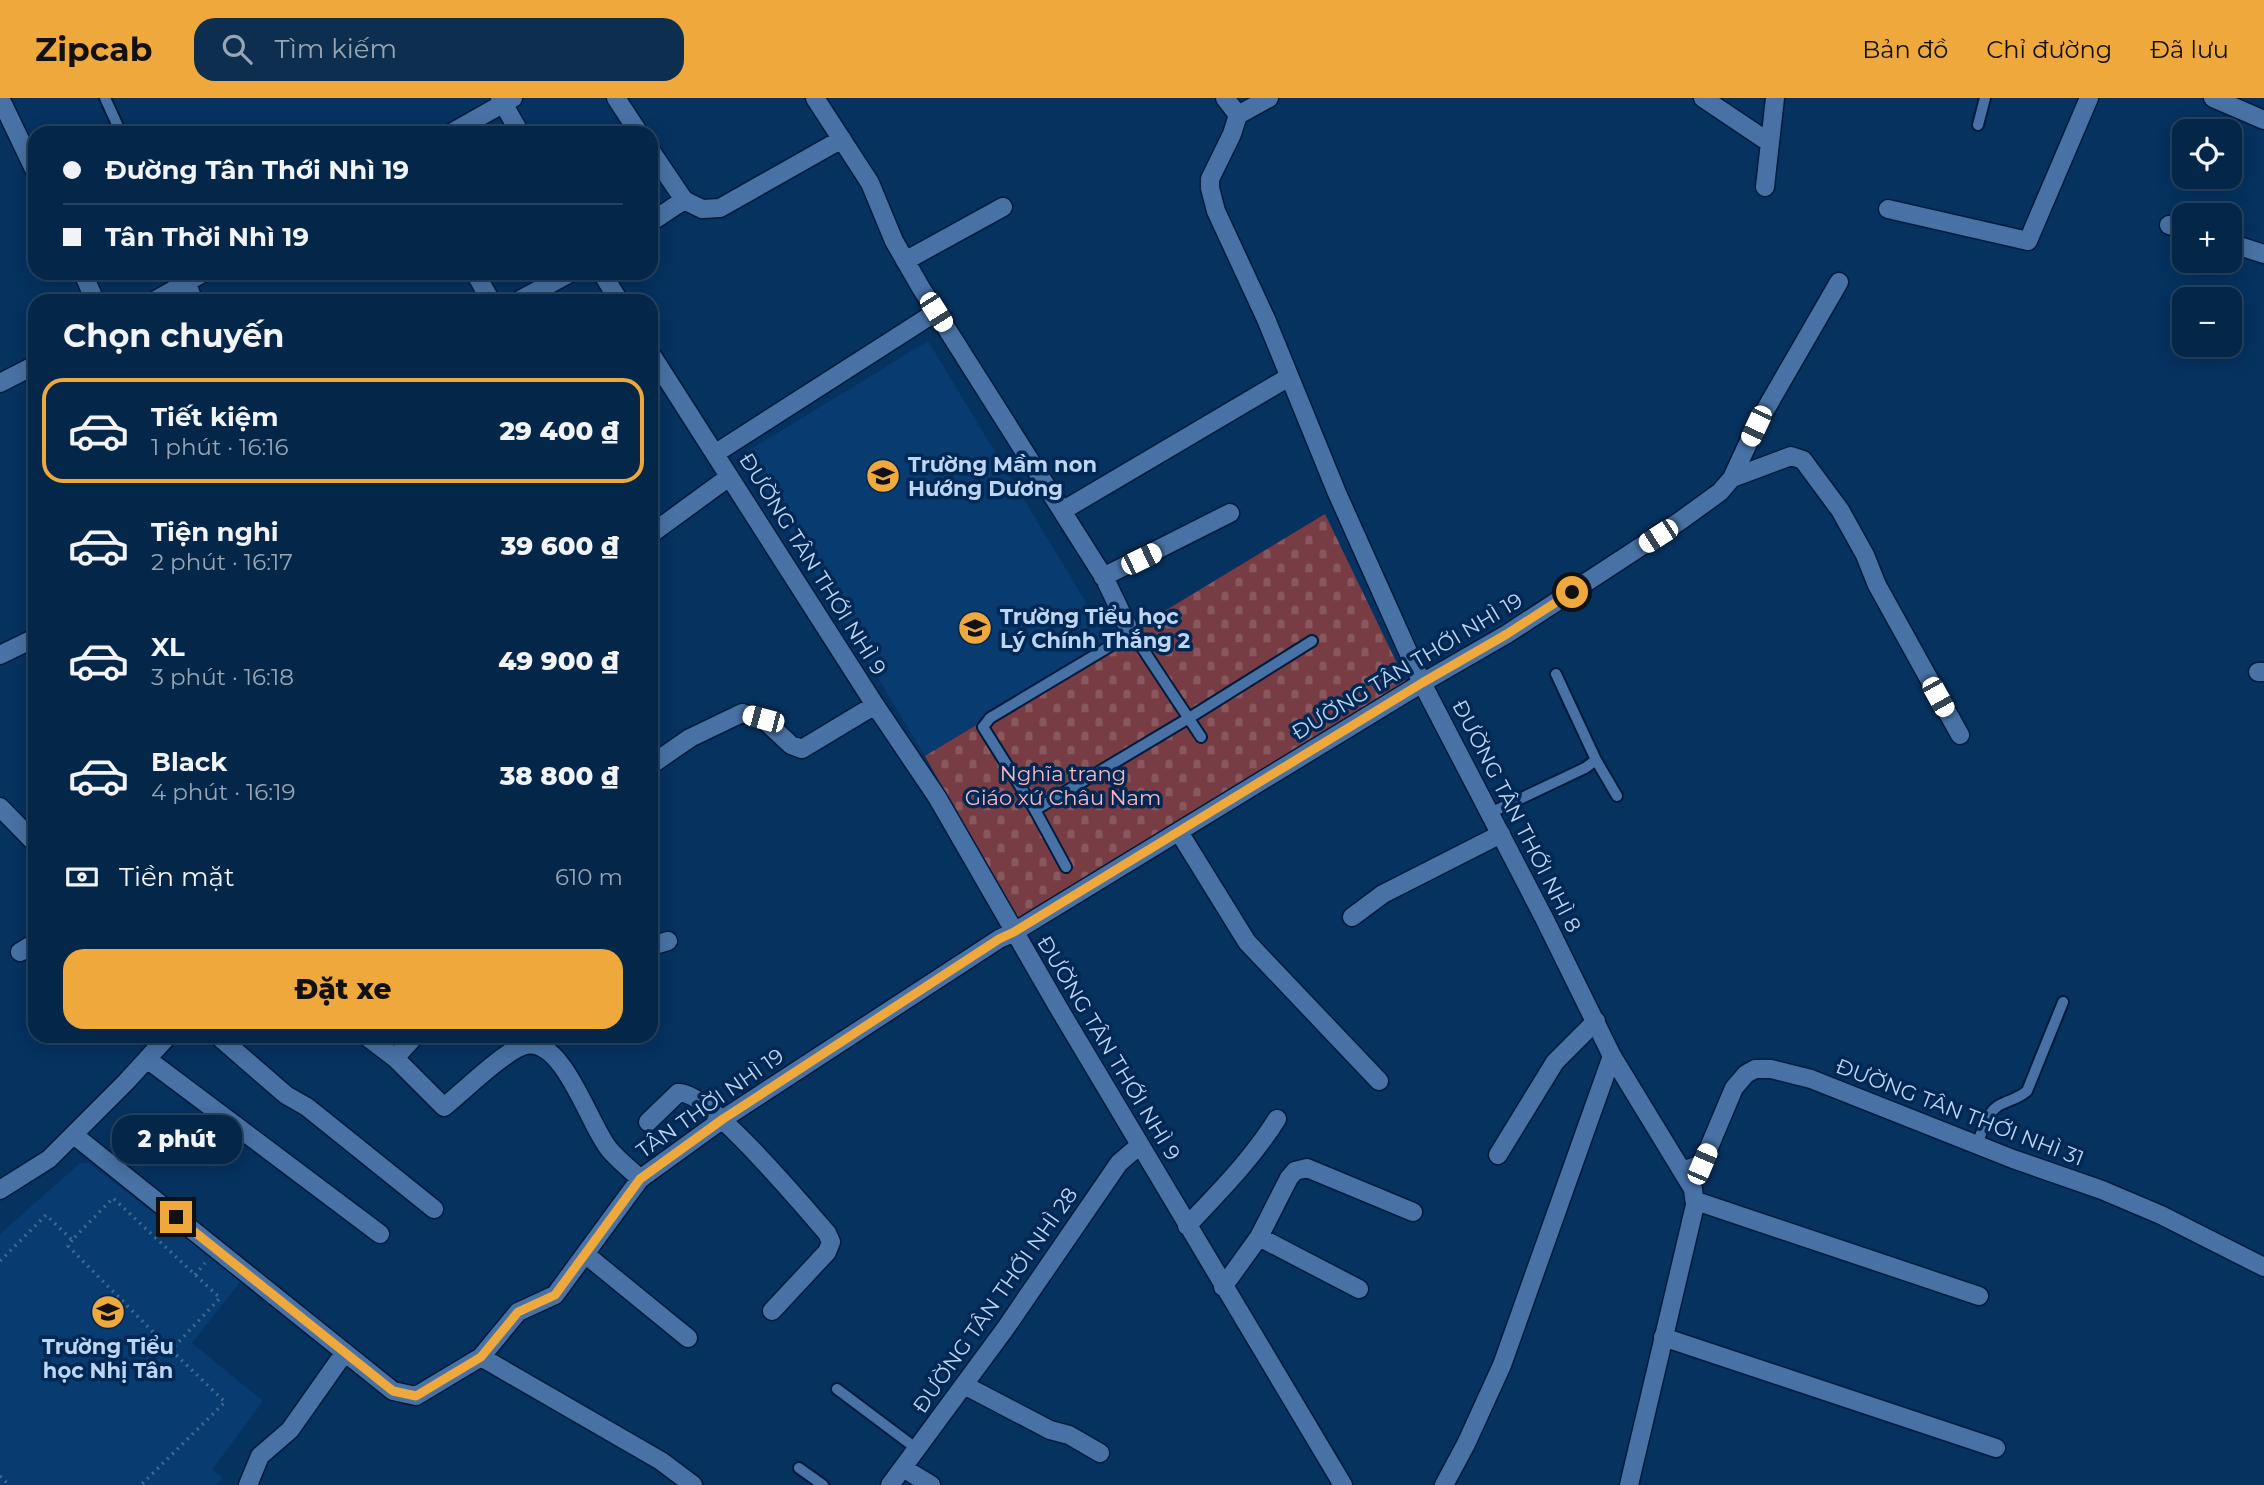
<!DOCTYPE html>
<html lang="vi">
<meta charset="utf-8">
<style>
body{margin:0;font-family:Montserrat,sans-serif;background:#0d2e4f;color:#f1f3f6;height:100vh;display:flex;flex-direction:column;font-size:26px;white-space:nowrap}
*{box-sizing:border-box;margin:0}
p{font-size:23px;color:#97a5b4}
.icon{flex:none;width:38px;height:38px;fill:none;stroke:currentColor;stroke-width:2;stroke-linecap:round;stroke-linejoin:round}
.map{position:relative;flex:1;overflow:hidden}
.drawer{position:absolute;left:28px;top:196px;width:630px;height:749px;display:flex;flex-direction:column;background:#042648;border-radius:21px;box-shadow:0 4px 18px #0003,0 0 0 2px #254360}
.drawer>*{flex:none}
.hud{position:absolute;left:28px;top:28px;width:630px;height:154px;border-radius:21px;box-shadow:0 4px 18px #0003,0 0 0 2px #254360;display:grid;align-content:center;height:154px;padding:0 35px;background:#042648}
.fabs{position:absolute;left:2172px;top:21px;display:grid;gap:14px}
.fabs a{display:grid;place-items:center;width:70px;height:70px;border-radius:14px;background:#042648;box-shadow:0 4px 18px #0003,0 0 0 2px #254360;font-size:35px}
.end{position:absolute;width:32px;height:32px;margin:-16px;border:9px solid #eea83c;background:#111;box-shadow:0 0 0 4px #111}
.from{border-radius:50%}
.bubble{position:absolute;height:49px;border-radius:21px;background:#042648;box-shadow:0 4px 18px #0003,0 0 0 2px #254360;font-size:23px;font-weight:800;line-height:49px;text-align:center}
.car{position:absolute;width:21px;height:42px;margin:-21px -10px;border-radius:9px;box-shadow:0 0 5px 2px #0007;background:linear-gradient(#fff 24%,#345 0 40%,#fff 0 76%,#345 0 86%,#fff 0)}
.hud b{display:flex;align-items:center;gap:24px;height:66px;font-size:26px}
.hud b+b{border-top:2px solid #254360}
.hud i{width:18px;height:18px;background:#f1f3f6}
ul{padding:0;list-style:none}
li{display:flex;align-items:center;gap:21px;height:105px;margin:0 14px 10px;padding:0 21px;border:4px solid transparent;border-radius:21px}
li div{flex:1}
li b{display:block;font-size:26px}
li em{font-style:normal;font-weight:800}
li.on{border-color:#eea83c}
li>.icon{width:63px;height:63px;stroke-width:1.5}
h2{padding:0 35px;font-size:32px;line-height:84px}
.pay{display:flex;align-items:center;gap:18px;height:77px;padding:0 35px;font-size:26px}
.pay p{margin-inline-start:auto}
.primary-button{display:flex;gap:14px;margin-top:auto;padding:14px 35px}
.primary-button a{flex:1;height:80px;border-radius:21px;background:#eea83c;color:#111;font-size:28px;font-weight:800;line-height:80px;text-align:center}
header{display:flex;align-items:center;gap:42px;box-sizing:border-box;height:98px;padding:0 35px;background:#eea83c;color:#111}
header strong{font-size:33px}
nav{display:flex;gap:38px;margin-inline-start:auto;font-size:24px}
.search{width:490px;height:63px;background:#0d2e4f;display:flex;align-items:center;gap:18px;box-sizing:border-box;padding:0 24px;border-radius:21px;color:#97a5b4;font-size:26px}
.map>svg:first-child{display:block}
.built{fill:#083b6f}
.cemetery{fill:url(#cemetery-stones)}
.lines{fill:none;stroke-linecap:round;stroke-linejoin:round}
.service-casing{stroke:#001a3b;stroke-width:14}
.minor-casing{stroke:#001a3b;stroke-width:21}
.tertiary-casing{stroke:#001a3b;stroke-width:21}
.path{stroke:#436890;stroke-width:3.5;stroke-dasharray:2 5;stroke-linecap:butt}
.service{stroke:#4872a5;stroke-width:10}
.minor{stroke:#4872a5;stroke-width:18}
.tertiary{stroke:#4872a5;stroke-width:18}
.route{stroke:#eea83c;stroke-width:9}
.labels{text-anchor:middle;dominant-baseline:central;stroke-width:7;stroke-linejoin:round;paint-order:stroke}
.poi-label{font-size:21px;font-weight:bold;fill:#bed5f1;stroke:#002854;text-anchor:start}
.street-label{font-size:21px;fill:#bed5f1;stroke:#002854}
.park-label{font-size:21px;fill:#feb5bb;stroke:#002854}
</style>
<header>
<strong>Zipcab</strong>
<div class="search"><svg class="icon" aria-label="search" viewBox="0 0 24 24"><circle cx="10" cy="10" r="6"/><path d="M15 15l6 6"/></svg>Tìm kiếm</div>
<nav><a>Bản đồ</a><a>Chỉ đường</a><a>Đã lưu</a></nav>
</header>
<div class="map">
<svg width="2264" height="1387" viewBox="0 0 2264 1387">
<defs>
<pattern id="cemetery-stones" width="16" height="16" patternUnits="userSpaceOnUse" patternTransform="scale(1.75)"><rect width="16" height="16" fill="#783d44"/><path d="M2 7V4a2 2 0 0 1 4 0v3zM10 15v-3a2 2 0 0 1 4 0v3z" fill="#89585f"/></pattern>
</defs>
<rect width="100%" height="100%" fill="#063260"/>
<!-- built -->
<path class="built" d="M928,243L1110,544L925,658L743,356Z
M80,1065H89L241,1183L192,1245L263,1303L212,1372L223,1380L216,1387H0V1136Z"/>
<!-- cemetery -->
<path class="cemetery" d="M1325,416L1406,584L1021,828L925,658Z"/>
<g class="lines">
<!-- service casing -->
<g class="service-casing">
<path id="service" d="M105,0L121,35
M1978,27L1985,0
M1129,530L1201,639
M1596,662L1617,698
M1035,712L1189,620L1312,543
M1490,715L1585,670L1596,662L1556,576
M1066,769L1035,712L983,629L990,620L1132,535
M1977,1047C1982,1034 1986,1016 1998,1008C2008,1002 2018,1001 2027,993L2063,904
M837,1291L917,1351
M799,1370L823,1387"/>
</g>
<!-- minor casing -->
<g class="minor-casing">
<path id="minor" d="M0,0L35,73
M500,0L520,35
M616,0L639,35
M815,0L870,85L894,143L921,190L1105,481L1127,527
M1703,0L1770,45
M2213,0L2264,22
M1238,17L1269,0
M451,35L513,0
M651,53L684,102
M1765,89L1775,0
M684,102L702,111L720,110L842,41
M1888,111L2028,143L2089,0
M651,124L684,102
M2169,127L2184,131
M2230,145L2264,156
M905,163L1003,109
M83,175L95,203
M475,175L491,203
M602,175L619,203
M187,184L193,203
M154,203L203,175
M518,203L570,175
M651,256L875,607L937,699L1058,909L1343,1387
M0,285L35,267
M716,355L936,214
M1732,380L1791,358L1803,362L1840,412L1865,457L1877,487L1960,637
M1062,413L1289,279
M651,436L729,379
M1103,479L1230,415
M0,557L35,540
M2258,574H2264
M651,667L690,640L742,615L763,621L791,647L802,651L875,607
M0,709L35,745
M1179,734L1247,844L1379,983
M1352,819L1383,796L1501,736
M651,848L668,843
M20,854L35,845
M218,938L286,997L307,1009L434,1111
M366,938L395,960L444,1009C462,995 506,951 526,947C564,940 589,1027 609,1051C618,1062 630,1071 640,1081
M395,960L415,938
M147,961L380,1136
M648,1024L678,995C706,991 805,1110 827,1135L831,1144L827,1154L772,1213
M74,1037L393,1293L416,1298L481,1259L518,1214L555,1197L640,1081L723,1021L999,841L1014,834L1422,585L1507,536L1680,423L1720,394L1732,380L1756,328L1839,184
M1498,1057L1555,964L1596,923
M1682,1073L1702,1066L1734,990L1746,976L1755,971H1771L1811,981L2013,1061L2102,1092L2161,1117L2264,1169
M0,1092L49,1061L126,984L168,938
M1695,1106L1702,1105L1979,1198
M1187,1128C1220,1093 1252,1061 1277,1021
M1259,1139L1359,1191
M585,1156L688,1240
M1223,1189L1259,1139L1289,1080L1295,1073L1307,1070L1413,1114
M1663,1239L1996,1350
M481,1259L661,1363L693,1387
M964,1287L1050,1332L1069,1337L1100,1355
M903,1370L931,1387
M248,1387L260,1358L290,1332L345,1254
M890,1387L1005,1231L1119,1065L1140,1047
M1444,1387L1466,1346L1502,1267L1612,958"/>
</g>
<!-- tertiary casing -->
<g class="tertiary-casing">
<path id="tertiary" d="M1225,0L1238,17L1232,36L1210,81V90L1216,113L1266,221L1337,395L1422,585L1544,820L1612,958L1693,1091L1695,1107L1629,1387"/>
</g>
<!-- path -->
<path class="path" d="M72,1142L68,1148L171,1252
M0,1163L46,1117L72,1142L113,1100L220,1200L171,1252L225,1304L141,1387
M195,1177L205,1165
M0,1378L9,1387"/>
<!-- service -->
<use href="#service" class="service"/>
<!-- minor -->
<use href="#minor" class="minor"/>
<!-- tertiary -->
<use href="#tertiary" class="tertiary"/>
</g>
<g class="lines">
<!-- route -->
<path class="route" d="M176,1119L393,1293L416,1298L481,1259L518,1214L555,1197L640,1081L723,1021L999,841L1014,834L1422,585L1507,536L1572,494"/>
</g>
<!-- icons -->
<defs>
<g id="school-disc" transform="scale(1.75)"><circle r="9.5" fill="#eea83c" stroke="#002854"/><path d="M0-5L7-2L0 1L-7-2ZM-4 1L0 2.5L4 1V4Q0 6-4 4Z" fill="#111"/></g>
</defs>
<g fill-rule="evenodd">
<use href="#school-disc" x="883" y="378"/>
<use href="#school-disc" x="975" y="530"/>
<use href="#school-disc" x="108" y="1214"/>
</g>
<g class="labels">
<!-- poi labels -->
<g class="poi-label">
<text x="908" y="366">Trường Mầm non<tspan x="908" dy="24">Hướng Dương</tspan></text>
<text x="1000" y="518">Trường Tiểu học<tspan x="1000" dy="24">Lý Chính Thắng 2</tspan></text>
<text x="108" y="1248" text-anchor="middle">Trường Tiểu<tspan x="108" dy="24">học Nhị Tân</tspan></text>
</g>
<!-- street labels -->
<g class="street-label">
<text transform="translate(813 466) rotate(58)">ĐƯỜNG TÂN THỚI NHÌ 9</text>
<text transform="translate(1407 568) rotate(-31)">ĐƯỜNG TÂN THỚI NHÌ 19</text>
<text transform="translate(1517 718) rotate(63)">ĐƯỜNG TÂN THỚI NHÌ 8</text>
<text transform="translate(1109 950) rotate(59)">ĐƯỜNG TÂN THỚI NHÌ 9</text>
<text transform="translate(710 1005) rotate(-35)">TÂN THỜI NHÌ 19</text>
<text transform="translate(1960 1014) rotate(21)">ĐƯỜNG TÂN THỚI NHÌ 31</text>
<text transform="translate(995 1202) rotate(-55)">ĐƯỜNG TÂN THỚI NHÌ 28</text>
</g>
<!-- park labels -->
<g class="park-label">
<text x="1063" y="675">Nghĩa trang<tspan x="1063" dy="24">Giáo xứ Châu Nam</tspan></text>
</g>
</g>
</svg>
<div class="fabs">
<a><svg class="icon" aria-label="locate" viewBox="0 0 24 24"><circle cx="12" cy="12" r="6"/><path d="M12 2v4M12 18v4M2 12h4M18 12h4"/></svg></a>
<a>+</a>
<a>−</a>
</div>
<i class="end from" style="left:1572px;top:494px"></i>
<i class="end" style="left:176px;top:1119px"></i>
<div class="bubble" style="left:112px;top:1017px;width:130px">2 phút</div>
<i class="car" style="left:936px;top:214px;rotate:148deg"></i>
<i class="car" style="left:1756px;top:328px;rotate:205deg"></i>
<i class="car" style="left:1658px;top:438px;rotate:237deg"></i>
<i class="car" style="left:1141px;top:461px;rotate:64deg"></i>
<i class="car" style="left:1938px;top:599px;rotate:151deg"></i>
<i class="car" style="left:763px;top:621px;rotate:285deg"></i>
<i class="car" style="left:1702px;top:1066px;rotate:23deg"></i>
<div class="hud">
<b><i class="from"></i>Đường Tân Thới Nhì 19</b>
<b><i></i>Tân Thời Nhì 19</b>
</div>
<section class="drawer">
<h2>Chọn chuyến</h2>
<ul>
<li class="on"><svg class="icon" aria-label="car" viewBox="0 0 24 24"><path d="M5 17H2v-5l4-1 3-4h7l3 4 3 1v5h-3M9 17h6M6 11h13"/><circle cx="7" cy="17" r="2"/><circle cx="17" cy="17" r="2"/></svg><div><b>Tiết kiệm</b><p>1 phút · 16:16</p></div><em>29 400 ₫</em></li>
<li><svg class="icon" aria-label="car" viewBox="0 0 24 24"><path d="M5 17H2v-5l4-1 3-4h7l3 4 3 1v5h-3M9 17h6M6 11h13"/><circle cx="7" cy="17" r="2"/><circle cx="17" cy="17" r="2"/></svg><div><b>Tiện nghi</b><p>2 phút · 16:17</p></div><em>39 600 ₫</em></li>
<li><svg class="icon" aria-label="car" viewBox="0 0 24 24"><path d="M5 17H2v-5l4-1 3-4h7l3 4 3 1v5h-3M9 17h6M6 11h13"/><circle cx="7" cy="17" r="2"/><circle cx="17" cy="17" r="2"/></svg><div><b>XL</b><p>3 phút · 16:18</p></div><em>49 900 ₫</em></li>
<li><svg class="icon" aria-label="car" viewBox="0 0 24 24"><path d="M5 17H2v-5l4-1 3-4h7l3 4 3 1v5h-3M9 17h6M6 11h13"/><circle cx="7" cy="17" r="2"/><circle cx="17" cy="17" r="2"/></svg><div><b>Black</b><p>4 phút · 16:19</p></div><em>38 800 ₫</em></li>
</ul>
<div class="pay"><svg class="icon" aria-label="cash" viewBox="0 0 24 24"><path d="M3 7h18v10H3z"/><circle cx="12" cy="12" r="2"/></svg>Tiền mặt<p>610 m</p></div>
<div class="primary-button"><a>Đặt xe</a></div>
</section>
</div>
